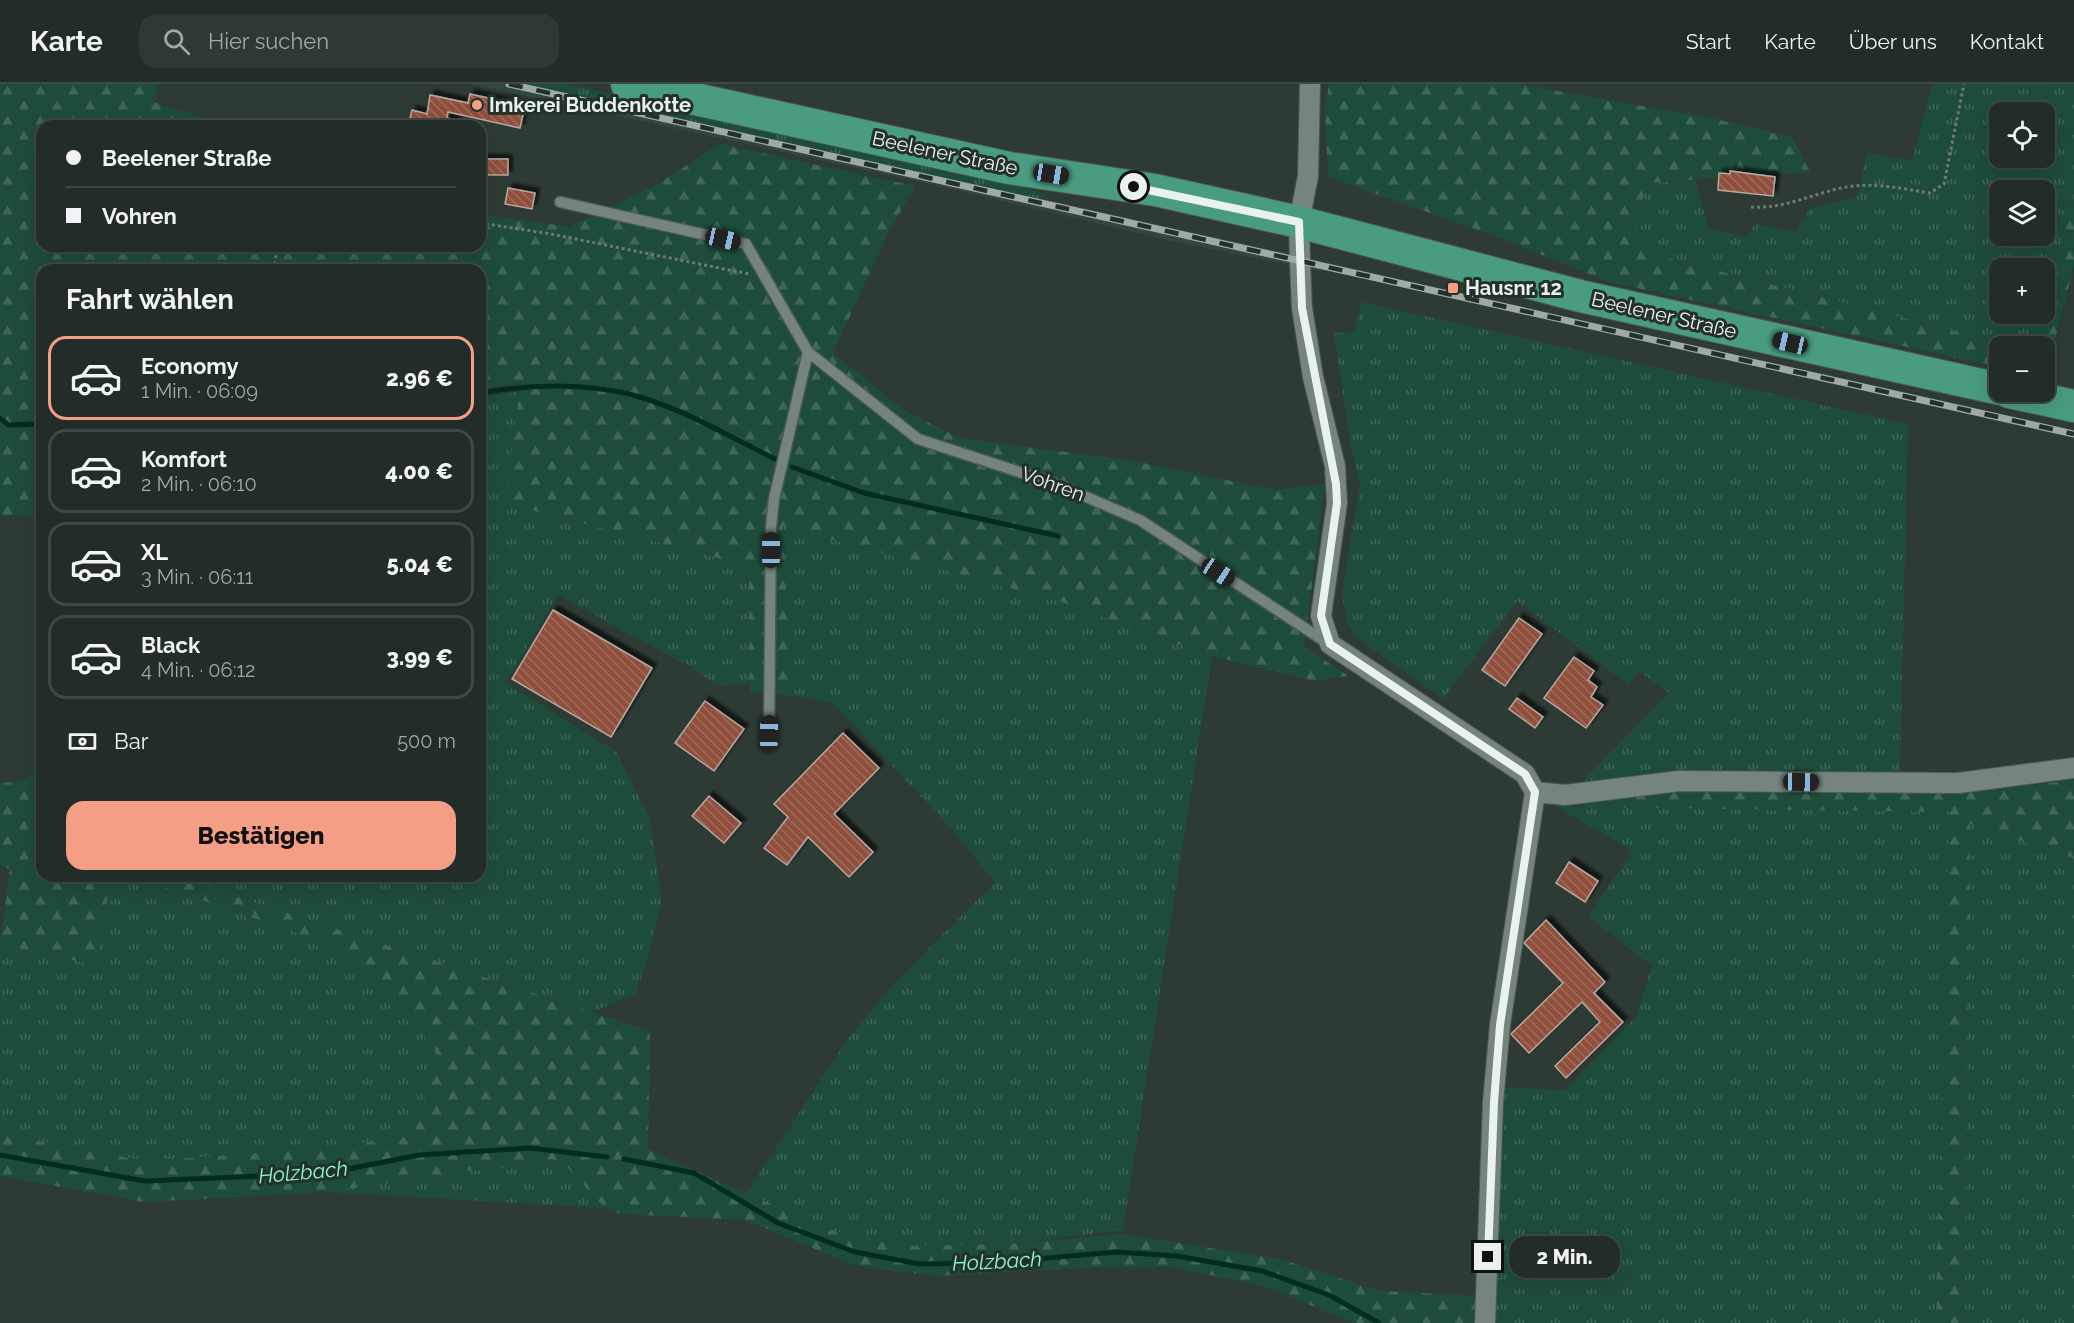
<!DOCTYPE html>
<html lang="de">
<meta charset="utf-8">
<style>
body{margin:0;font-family:Raleway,sans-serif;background:#2e3834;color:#f1f3f6;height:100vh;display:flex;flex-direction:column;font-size:22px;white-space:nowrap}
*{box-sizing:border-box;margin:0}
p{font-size:20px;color:#a2a7a8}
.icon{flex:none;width:33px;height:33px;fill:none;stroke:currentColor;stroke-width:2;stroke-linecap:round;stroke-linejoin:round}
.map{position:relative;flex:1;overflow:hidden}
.details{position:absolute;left:36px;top:180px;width:450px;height:618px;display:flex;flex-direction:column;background:#222c28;border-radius:18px;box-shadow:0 6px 24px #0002,0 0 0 2px #3f4845}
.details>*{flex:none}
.banner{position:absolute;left:36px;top:36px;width:450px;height:132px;border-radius:18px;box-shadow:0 6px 24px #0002,0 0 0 2px #3f4845;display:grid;align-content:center;height:132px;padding:0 30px;background:#222c28}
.tools{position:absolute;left:1989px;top:18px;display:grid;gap:12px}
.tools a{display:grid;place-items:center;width:66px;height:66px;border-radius:12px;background:#222c28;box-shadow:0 6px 24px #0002,0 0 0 2px #3f4845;font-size:30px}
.end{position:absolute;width:27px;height:27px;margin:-14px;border:8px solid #eaf2ee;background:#111;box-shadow:0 0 0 3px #111}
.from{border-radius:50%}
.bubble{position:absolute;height:42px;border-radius:18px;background:#222c28;box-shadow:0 6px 24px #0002,0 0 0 2px #3f4845;font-size:20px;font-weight:800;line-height:42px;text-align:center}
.car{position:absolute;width:18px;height:36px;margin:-18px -9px;border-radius:8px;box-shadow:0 0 4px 2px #0007;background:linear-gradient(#222 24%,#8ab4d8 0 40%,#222 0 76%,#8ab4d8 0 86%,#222 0)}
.banner b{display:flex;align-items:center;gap:21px;height:57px;font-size:22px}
.banner b+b{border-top:2px solid #3f4845}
.banner i{width:15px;height:15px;background:#f1f3f6}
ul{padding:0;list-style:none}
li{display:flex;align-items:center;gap:18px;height:84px;margin:0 12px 9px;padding:0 18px;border:3px solid #3f4845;border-radius:18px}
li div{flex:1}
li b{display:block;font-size:22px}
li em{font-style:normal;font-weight:800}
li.current{border-color:#f49e86}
li>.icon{width:54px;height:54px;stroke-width:1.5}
h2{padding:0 30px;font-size:27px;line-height:72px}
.pay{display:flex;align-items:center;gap:15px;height:66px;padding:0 30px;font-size:22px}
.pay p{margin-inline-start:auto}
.button{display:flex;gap:12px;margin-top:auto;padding:12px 30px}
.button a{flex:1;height:69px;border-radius:18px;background:#f49e86;color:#111;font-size:24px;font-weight:800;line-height:69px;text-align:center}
header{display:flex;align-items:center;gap:36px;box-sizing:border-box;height:84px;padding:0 30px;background:#222c28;border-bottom:2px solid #3f4845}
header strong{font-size:28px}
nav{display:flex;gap:33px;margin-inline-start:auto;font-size:21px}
.search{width:420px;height:54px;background:#2e3834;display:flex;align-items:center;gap:15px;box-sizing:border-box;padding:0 21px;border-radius:18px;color:#a2a7a8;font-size:22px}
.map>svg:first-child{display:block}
.built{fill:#32463d}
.grass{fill:url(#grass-tufts);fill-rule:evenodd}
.forest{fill:url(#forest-firs)}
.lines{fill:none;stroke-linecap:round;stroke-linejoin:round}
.stream{stroke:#012d1f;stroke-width:5}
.building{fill:url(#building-back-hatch);stroke:#b7a7a2;stroke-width:1.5;filter:url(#shadow)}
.service-casing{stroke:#4d5853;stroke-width:13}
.minor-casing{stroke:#4d5853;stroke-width:22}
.primary-casing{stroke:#4d5853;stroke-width:34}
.path{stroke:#6e7974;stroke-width:3;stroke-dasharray:3 3;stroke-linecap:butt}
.service{stroke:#75847d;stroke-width:10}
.minor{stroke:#75847d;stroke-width:20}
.primary{stroke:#499c80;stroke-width:32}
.rail-casing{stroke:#a0aaa5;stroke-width:7}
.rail{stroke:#24312b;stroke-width:4.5;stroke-dasharray:14;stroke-linecap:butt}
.route{stroke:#eaf2ee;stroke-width:8}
.poi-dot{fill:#f49e86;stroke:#24312b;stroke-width:2}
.labels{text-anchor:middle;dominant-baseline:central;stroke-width:6;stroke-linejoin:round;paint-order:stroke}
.poi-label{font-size:20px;font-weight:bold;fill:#eaf2ee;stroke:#24312b;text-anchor:start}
.street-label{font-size:20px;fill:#eaf2ee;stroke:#24312b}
.water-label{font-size:21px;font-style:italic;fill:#8af8cc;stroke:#24312b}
</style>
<header>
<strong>Karte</strong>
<div class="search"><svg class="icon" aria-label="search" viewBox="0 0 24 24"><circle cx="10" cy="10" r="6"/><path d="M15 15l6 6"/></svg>Hier suchen</div>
<nav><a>Start</a><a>Karte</a><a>Über uns</a><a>Kontakt</a></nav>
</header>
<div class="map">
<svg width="2074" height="1239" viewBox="0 0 2074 1239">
<defs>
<pattern id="grass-tufts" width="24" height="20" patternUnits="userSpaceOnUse" patternTransform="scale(1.5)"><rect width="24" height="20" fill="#1e4c3b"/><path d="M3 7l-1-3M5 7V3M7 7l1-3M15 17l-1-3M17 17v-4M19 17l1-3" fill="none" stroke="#3f6658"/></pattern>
<pattern id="forest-firs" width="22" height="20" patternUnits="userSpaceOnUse" patternTransform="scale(1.5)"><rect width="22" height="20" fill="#1e4c3b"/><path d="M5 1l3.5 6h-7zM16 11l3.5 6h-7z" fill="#3f6658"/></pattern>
<pattern id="building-back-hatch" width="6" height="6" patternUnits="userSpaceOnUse" patternTransform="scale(1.5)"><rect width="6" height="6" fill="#90503e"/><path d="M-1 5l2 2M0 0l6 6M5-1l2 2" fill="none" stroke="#a06a5a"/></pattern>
<filter id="shadow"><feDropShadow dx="4.5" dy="-4.5" stdDeviation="1.5" flood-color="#0009"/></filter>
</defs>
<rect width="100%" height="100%" fill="#2e3b35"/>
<!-- built -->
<path class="built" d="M470,0H525L1322,177L1320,187L1175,158L935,101Z"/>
<!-- grass -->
<path class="grass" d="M525,0H565L1007,98L1045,110L1039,115Z
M1932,0H2074V111L2038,262H2013L1633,165L1643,113L1648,99L1695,97L1709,144L1746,154L1755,140L1796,148L1810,124L1857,113L1867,69L1912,77ZM2000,28H2044V74H2000ZM2000,106H2044V152H2000ZM2000,184H2044V230H2000Z
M1362,218L1908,340L1900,689L1681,690L1583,697L1669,609L1639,587L1629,601L1517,517L1443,615L1356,553L1346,536L1342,508L1360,402L1349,351L1334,249L1354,248Z
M520,308L505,419L749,482L750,599L716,602L699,588L558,511L506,599L616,668L650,734L662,818L646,881L635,910L592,928L229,810L183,792H480V313Z
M783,441L1062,518L1212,572L1123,1146L1007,1160L897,1162L828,1145L746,1110L847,956L894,899L995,798L949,742L833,619L792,612Z
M1552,720L1585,723L1949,728L1936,1239H1492L1501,1003L1565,1006L1636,933L1652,882L1588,832L1633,767Z
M1970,739L2074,774V1239H1964Z
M111,792H132L355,869L437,967L414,1052L329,1064L145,1077L0,1050V860L86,879L99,869Z
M566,1082L605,1124L327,1108L486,1084Z"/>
<!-- forest -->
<path class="forest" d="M0,0H158L153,18L231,42H42V162H480V130L569,143L656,101L720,60L915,102L889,147L833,269L905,327L960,354L1133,377L1274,406L1325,400L1304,563L1349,592L1314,597L1212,572L1062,518L783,442L792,612L750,608L749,482L504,419L521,298L480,306V186H42V422L32,432L0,431Z
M1329,0H1519L1716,35L1793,54L1810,88L1648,99L1643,113L1633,165L2013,262H2000L1999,283L1609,198L1495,152L1328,93L1325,25Z
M2074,111V182L2045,293L2044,262H2038Z
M42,671V792H111L99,870L86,879L0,860L10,785L0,782V699L15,698L33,691Z
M2074,696V774L1970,740L1964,1239H1936L1949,728L1585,723L1583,714L1676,702L1981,707Z
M132,792H183L229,810L650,947L648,1066L828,1145L897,1162L1007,1160L1121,1150L1280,1175L1380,1207L1479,1212L1477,1239H1354L1263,1202L1172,1183L1077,1184L937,1192L856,1182L746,1136L621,1130L605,1124L566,1082L486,1084L327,1108L144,1118L0,1092V1050L145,1077L329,1064L414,1052L437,967L355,869Z"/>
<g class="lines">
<!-- stream -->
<path class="stream" d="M480,309C533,300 588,298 640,313C687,327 732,354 775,375
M0,334L8,341L42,340
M792,383L864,409L1058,452
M0,1071L145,1097L328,1089L419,1071L530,1064L607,1073
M624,1075L694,1089L778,1139L855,1168L920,1180L990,1179L1116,1168L1177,1172L1262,1187L1329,1211L1379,1239"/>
</g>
<!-- building -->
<path class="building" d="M470,10L525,22L520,44L448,28L447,34L456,36V42H408L412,26L427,30L430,11L468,19Z
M480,75H508V91H480Z
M1730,87L1775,93L1773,112L1718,106L1719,89L1730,90Z
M508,104L535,109L532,125L505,120Z
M553,526L652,584L611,653L512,595Z
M1519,534L1542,550L1505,602L1482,586Z
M1574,573L1594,587L1588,596L1597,603L1591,613L1603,621L1586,644L1544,614Z
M1517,614L1543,633L1535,644L1509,625Z
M705,617L744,645L714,687L675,659Z
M843,649L879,684L834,730L873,768L849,793L808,753L787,781L764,764L788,733L774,720Z
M709,712L741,739L724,759L692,732Z
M1569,778L1598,797L1585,818L1556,799Z
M1546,836L1605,898L1594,909L1623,938L1566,994L1555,982L1600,938L1582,918L1529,969L1511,950L1563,899L1524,859Z"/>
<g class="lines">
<!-- service casing -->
<g class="service-casing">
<path id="service" d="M560,118L746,160L808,268L774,415L771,443L769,649
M808,268L918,355L1056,400L1140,436L1329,560"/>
</g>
<!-- minor casing -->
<g class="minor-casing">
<path id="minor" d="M1310,0L1308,92L1299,138L1300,178L1302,224L1313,293L1335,382L1337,419L1321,532L1330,560L1525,690L1535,708L1500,941L1493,1018L1485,1239
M1535,708L1565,711L1679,697L1958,699L2074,684"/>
</g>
<!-- primary casing -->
<g class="primary-casing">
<path id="primary" d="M627,0L1009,84L1155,106L1299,138L1580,212L2000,305
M2009,308L2074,322"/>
</g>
<!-- path -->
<path class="path" d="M1751,123C1782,125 1808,112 1837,105C1869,97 1898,104 1930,109L1944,100L1964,0
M480,139L551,150L749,190
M273,186L278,162"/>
<!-- service -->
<use href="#service" class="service"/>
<!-- minor -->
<use href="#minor" class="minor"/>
<!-- primary -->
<use href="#primary" class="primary"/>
<!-- rail casing -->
<g class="rail-casing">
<path id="rail" d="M509,0L2074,350"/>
</g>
<!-- rail -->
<use href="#rail" class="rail"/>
</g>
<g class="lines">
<!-- route -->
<path class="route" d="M1134,103L1299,138L1302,224L1336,400L1337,419L1321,532L1330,560L1525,690L1535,708L1500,941L1494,1018L1488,1173"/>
</g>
<!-- markers -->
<g class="poi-dot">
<circle cx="477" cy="21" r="6"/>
<rect x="1447" y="198" width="12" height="12" rx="3"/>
</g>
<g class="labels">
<!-- poi labels -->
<g class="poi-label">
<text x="489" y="21">Imkerei Buddenkotte</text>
<text x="1465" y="204">Hausnr. 12</text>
</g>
<!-- street labels -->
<g class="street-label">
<text transform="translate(945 69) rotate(12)">Beelener Straße</text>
<text transform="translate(1664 231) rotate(13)">Beelener Straße</text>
<text transform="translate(1053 400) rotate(20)">Vohren</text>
</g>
<!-- water labels -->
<g class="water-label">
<text transform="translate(303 1088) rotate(-5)">Holzbach</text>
<text transform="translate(997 1177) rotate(-3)">Holzbach</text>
</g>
</g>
</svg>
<div class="tools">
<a><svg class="icon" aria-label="locate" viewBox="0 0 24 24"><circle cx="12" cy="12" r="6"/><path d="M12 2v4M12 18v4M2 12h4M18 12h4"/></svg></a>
<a><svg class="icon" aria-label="layers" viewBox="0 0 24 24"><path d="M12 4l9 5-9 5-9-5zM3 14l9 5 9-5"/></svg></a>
<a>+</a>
<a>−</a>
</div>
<i class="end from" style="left:1134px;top:103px"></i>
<i class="end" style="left:1488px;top:1173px"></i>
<div class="bubble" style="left:1509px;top:1152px;width:111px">2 Min.</div>
<i class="car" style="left:1051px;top:90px;rotate:99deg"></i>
<i class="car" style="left:723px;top:155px;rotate:103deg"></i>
<i class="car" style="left:1790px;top:259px;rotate:283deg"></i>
<i class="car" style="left:771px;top:466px;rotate:0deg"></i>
<i class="car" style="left:1218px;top:488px;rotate:123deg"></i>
<i class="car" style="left:769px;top:649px;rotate:1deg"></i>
<i class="car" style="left:1801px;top:698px;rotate:91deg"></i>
<div class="banner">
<b><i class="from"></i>Beelener Straße</b>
<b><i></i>Vohren</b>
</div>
<section class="details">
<h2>Fahrt wählen</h2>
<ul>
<li class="current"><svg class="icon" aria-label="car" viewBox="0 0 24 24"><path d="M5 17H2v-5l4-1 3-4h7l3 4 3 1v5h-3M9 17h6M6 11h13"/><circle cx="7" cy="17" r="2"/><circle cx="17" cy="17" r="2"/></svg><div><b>Economy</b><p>1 Min. · 06:09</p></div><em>2.96 €</em></li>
<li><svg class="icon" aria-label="car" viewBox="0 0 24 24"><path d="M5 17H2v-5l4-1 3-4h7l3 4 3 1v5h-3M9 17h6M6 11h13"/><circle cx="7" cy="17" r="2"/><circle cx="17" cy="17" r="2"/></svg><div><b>Komfort</b><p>2 Min. · 06:10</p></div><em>4.00 €</em></li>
<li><svg class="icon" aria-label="car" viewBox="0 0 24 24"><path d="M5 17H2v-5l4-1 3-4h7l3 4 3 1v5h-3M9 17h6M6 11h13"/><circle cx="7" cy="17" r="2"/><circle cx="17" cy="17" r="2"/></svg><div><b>XL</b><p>3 Min. · 06:11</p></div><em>5.04 €</em></li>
<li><svg class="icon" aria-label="car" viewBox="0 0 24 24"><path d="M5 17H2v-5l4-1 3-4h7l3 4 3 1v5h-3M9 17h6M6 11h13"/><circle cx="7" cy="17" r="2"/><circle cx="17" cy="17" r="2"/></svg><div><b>Black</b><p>4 Min. · 06:12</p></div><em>3.99 €</em></li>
</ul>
<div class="pay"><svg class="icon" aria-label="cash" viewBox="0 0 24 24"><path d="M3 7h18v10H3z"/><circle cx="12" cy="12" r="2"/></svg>Bar<p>500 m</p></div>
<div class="button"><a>Bestätigen</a></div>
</section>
</div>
